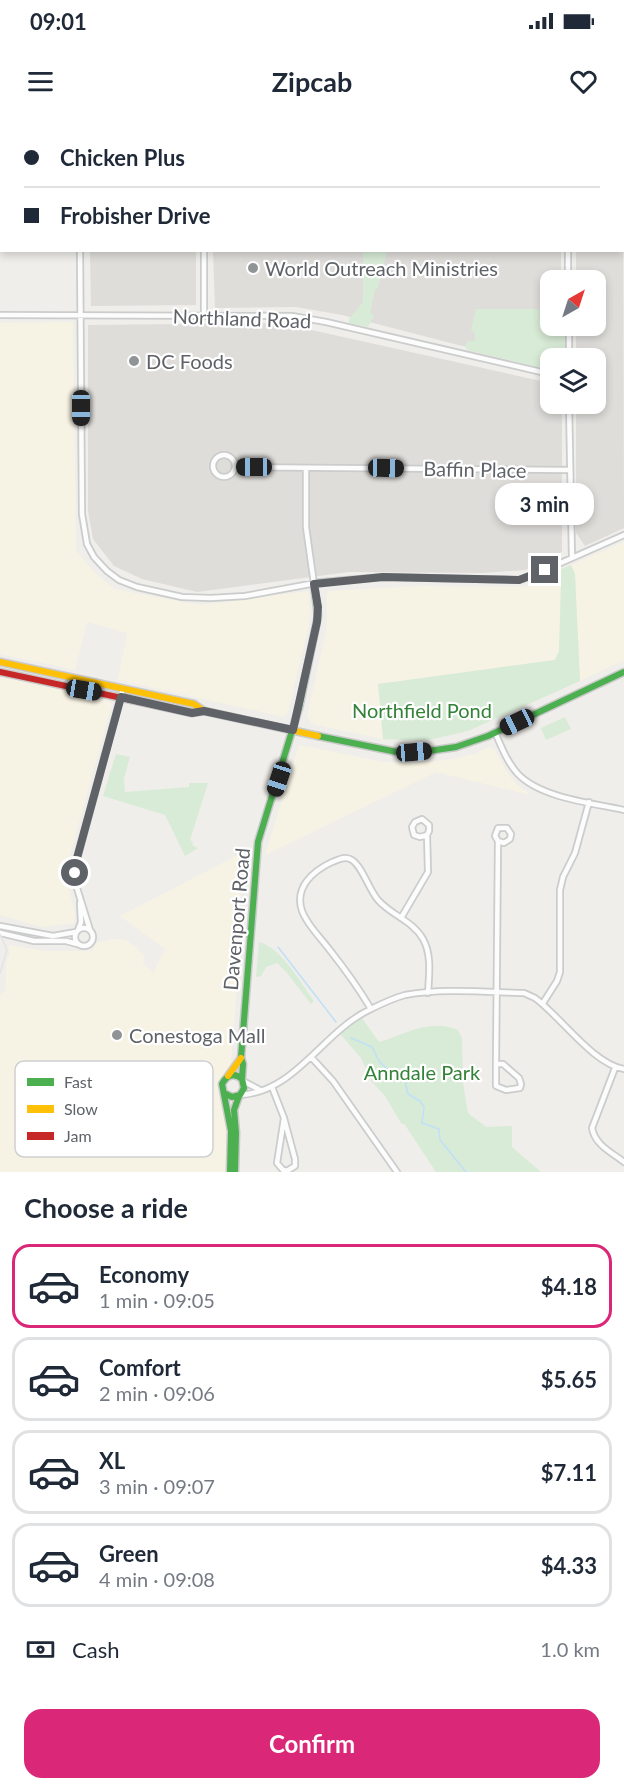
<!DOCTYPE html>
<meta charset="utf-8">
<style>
body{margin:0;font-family:Lato,sans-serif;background:#f6f6f7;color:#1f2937;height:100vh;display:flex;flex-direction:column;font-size:22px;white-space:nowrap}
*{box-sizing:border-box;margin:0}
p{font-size:20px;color:#747a83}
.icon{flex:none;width:33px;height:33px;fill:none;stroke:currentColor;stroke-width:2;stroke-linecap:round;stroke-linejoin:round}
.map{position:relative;height:1052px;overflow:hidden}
.sheet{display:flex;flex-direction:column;background:#fff;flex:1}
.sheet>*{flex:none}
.guide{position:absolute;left:0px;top:0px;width:624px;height:132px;box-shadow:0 3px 9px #0003;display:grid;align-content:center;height:132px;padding:0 24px;background:#fff}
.needle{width:39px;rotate:39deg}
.controls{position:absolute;left:540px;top:150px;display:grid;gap:12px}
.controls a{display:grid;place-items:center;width:66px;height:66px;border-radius:12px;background:#fff;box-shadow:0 3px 9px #0003;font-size:30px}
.end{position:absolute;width:27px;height:27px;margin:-14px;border:8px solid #5f6368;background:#fff;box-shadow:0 0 0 3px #fff}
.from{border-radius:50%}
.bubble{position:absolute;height:42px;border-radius:18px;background:#fff;box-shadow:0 3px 9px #0003;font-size:20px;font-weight:700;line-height:42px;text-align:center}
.car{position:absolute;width:18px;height:36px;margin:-18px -9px;border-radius:8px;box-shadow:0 0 4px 2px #0007;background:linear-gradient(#222 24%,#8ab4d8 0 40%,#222 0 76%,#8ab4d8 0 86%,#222 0)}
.guide b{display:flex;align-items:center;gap:21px;height:57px;font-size:22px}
.guide b+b{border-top:2px solid #e0e1e3}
.guide i{width:15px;height:15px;background:#1f2937}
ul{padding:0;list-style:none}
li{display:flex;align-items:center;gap:18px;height:84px;margin:0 12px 9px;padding:0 12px;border:3px solid #e0e1e3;border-radius:18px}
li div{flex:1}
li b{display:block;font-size:22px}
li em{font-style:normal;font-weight:700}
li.current{border-color:#db2777}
li>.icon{width:54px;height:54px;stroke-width:1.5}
h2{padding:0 24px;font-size:27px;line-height:72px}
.pay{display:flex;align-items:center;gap:15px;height:66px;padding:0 24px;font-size:22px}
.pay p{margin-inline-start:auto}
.cta{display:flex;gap:12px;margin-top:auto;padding:12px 24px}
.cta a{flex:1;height:69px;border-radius:18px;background:#db2777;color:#fff;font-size:24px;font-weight:700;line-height:69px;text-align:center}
.status{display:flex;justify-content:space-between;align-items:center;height:42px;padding:0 30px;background:#fff;direction:ltr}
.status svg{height:16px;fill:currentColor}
header{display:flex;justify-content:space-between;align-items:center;height:78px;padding:0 24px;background:#fff;font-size:27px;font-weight:700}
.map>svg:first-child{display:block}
.commercial{fill:#f7f3e4}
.industrial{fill:#dfddda}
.green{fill:#d8ebd6}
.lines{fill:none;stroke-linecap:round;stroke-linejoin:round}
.stream{stroke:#bfe0f9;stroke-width:1.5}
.street-casing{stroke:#cbcccc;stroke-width:8}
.fast-casing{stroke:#cacacb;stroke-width:9}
.slow-casing{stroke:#cacacb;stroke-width:9}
.jam-casing{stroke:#cacacb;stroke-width:9}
.street{stroke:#fdfcfc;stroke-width:4.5}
.fast{stroke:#4caf50;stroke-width:6}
.slow{stroke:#ffc107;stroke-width:6}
.jam{stroke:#c62828;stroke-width:6}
.tram{stroke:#e4e4e4;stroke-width:1.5}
.route{stroke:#5f6368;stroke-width:8}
.poi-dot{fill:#919496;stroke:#fff;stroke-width:2}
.labels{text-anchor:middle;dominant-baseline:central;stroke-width:4.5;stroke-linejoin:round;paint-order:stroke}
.poi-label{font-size:20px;fill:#5f6368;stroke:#fff;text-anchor:start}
.street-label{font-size:20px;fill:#5f6368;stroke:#fff}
.park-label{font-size:20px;fill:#348238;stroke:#fff}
.key{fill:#fff;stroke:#cfd0d2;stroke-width:1.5}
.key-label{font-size:16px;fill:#5f6368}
</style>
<div class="status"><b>09:01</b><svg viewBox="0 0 49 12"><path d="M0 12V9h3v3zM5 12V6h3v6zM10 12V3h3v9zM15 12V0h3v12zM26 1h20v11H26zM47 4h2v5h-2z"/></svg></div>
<header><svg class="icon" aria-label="menu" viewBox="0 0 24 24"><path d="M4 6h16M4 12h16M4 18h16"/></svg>Zipcab<svg class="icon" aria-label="heart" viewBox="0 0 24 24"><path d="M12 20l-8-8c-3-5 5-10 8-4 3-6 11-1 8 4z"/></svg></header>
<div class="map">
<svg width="624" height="1052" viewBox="0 0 624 1052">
<rect width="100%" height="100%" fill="#efeeea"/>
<!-- commercial -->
<path class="commercial" d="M0,0H71L2,2V130L72,131L0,132Z
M73,202L76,430L92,450L114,469L193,484H209L308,471L310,488L309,505L288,592L284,597L118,560L127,513L87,502L75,550L0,534V203Z
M624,422V540L580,561L575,454L571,445Z
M559,450L561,462L559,531L555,540L379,564L383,619L312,604L307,596L327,507V471L422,466L520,467L532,465Z
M3,556L108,581L112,584L67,746L69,769L75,794L74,803L42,807L0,795V559Z
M299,625L384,642L417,643L453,639L475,634L488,627L495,630L506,651L516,664L531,675L436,652L265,735Z
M242,733L236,879L230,951L221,957L219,973L224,990L228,995L225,1052H0V875L6,870V843L10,833L8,825L45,831H92L96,823L115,819L126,820L137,828L144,836L143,843L153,853L165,829L120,796Z"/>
<!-- industrial -->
<path class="industrial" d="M623,43L624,408L585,426L576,413V284H596V238H576V206H596V160H576V131L622,130Z
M90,131H196V185L91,186Z
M213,131H561V160H550V206H561L550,238L474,229L342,195L296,187L215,188Z
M280,203L550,263V284H562V432L525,450L482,453L349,452L197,472L142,459L114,446L93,419L88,391V205Z"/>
<!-- green -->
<path class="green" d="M363,131H387L378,168L375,170L370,193L374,195L368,207L349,203V199L363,182Z
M476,189H546L548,206H565L566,238H550V250L467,230L465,226L468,221H475V213L471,210Z
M571,445L575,454L580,561L468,611L424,621L383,619L378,564L555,540L559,531L561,462L559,450Z
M565,597L571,609L546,620L541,608Z
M116,634L130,637L124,658L125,672L189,667V663H208L190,720L193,722L192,725L198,728L185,736L165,695L103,676Z
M259,822C283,829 299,861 314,881L311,884L287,853L277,843L266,847L261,856L256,857Z
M362,898L379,922C406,914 430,898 458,910L462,918L463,963L468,993L486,1007L512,1006V1027L541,1052H436L405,1005L401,1003L385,976L372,962L361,938L340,914Z"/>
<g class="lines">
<!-- stream -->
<path class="stream" d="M278,827L336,902
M351,918L372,927L379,941L385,947L405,961L408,974L420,981L424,987L422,1003L439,1009L440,1020L466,1052"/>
<!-- street casing -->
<g class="street-casing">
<path id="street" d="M203,0V2
M467,0L474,2
M81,2V0
M568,2V0
M622,36H624
M80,130L82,394L87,424L94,437L107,451L119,460L137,467L182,477L211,478L245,476L321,462L383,457L519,460L529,457L624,415
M204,130V195
M568,130V160
M0,195L292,196L326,202L550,254
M569,206V238
M569,284L572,438
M213 346a11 11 0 1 1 22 0a11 11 0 1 1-22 0Z
M235,347L570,350
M306,348V407L314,464
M495,612C501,626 507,642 518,654C541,678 592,683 624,690
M401,798L428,752L427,715L429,711V705L422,699L415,702L412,707L414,715L420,717L427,715
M0,806L53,816L76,812
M75 817a9 9 0 1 1 18 0a9 9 0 1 1-18 0Z
M78,810L81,802L80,783
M90,810L76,765L75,747L123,568
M0,813L34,821H66L77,824
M543,883L557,861L560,852V770L563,757L575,733L589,682
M371,889C358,867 344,848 329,829C320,817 307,805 302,791C294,767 313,751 332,742C338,740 344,736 350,739C361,743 369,770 378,780C391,795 413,801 423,819C432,835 429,855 428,873
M311,937L333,961L397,1052
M496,944V966L506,970L520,968L521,964L519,958L503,944H496L498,721L495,716L498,708H507L511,714L510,719L504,723L498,721
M615,948L592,1008C595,1025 611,1032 624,1042
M243,961L260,970
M272,967L284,998L295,1039V1046L287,1051L283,1050L277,1043L284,998
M240,975C296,972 323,911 371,889C381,884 394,878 405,875C440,868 487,872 524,873L535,878C561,897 593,944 624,949"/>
</g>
<!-- fast casing -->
<g class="fast-casing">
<path id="fast" d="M318,616L397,632L429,631L456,627L488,616L624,552
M242,959L243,944L241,938L258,722L299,588L318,496L314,464
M224,973L232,977L240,975L244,968L242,959C234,952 227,955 222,964L231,1011L230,1052
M235,1052L236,1013L234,990L239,976"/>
</g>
<!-- slow casing -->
<g class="slow-casing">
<path id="slow" d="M0,542L194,584L204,591L318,616
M228,956L241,938"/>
</g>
<!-- jam casing -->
<g class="jam-casing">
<path id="jam" d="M0,552L192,593L204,591"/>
</g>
<!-- street -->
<use href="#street" class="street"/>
<!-- fast -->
<use href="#fast" class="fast"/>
<!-- slow -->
<use href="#slow" class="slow"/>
<!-- jam -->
<use href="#jam" class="jam"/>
<!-- tram -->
<path class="tram" d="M0,814L7,830L0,853"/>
</g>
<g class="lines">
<!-- route -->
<path class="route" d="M75,753L77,738L121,577L192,593L204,591L293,610L317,502L318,487L314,464L383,457L519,460L545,450"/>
</g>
<!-- markers -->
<g class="poi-dot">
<circle cx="253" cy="148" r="6"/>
<circle cx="134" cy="241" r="6"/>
<circle cx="117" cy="915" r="6"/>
</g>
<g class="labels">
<!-- poi labels -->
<g class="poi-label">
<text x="265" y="148">World Outreach Ministries</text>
<text x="146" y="241">DC Foods</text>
<text x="129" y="915">Conestoga Mall</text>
</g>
<!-- street labels -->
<g class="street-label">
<text transform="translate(242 198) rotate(2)">Northland Road</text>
<text transform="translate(475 349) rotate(1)">Baffin Place</text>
<text transform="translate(236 799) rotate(-85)">Davenport Road</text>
</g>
<!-- park labels -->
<g class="park-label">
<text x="422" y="590">Northfield Pond</text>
<text x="422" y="952">Anndale Park</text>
</g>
</g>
<!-- legend -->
<rect x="15" y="941" width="198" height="96" rx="9" class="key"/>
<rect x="27" y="958" width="27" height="8" fill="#4caf50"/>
<rect x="27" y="985" width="27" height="8" fill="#ffc107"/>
<rect x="27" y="1012" width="27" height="8" fill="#c62828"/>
<g class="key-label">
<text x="64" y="968">Fast</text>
<text x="64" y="995">Slow</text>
<text x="64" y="1022">Jam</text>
</g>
</svg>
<div class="controls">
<a><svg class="needle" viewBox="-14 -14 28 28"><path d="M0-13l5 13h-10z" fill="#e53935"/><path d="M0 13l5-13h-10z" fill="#747a83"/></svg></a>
<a><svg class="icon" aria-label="layers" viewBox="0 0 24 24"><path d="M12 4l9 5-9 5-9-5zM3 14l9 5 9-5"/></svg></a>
</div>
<i class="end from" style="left:75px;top:753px"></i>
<i class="end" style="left:545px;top:450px"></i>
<div class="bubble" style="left:495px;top:363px;width:99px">3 min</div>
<i class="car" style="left:81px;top:288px;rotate:180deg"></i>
<i class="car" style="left:254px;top:347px;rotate:270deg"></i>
<i class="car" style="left:386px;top:348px;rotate:91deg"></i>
<i class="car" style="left:84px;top:570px;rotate:100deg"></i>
<i class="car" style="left:517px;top:602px;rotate:245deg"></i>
<i class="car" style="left:414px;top:632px;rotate:85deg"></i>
<i class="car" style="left:279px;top:659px;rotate:198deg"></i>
<div class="guide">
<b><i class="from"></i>Chicken Plus</b>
<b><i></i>Frobisher Drive</b>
</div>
</div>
<section class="sheet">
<h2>Choose a ride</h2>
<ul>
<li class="current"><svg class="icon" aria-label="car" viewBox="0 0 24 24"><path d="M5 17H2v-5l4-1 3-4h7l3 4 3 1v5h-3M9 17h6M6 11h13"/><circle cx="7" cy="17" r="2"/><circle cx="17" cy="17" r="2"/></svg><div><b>Economy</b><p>1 min · 09:05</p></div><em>$4.18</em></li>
<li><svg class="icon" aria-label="car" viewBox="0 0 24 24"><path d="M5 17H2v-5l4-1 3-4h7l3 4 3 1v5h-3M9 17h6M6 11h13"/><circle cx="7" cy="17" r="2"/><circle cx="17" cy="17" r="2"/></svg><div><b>Comfort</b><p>2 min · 09:06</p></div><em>$5.65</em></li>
<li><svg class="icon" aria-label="car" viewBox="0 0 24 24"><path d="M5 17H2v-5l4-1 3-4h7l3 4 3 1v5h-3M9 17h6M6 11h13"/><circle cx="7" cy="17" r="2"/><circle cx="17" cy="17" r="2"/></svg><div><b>XL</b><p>3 min · 09:07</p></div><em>$7.11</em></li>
<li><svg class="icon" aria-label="car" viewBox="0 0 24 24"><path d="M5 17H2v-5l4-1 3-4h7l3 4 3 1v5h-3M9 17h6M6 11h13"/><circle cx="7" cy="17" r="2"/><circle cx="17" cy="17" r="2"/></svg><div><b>Green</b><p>4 min · 09:08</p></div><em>$4.33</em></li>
</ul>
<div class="pay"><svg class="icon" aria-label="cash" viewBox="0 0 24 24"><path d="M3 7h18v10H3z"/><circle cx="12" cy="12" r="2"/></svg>Cash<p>1.0 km</p></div>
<div class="cta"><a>Confirm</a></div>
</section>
